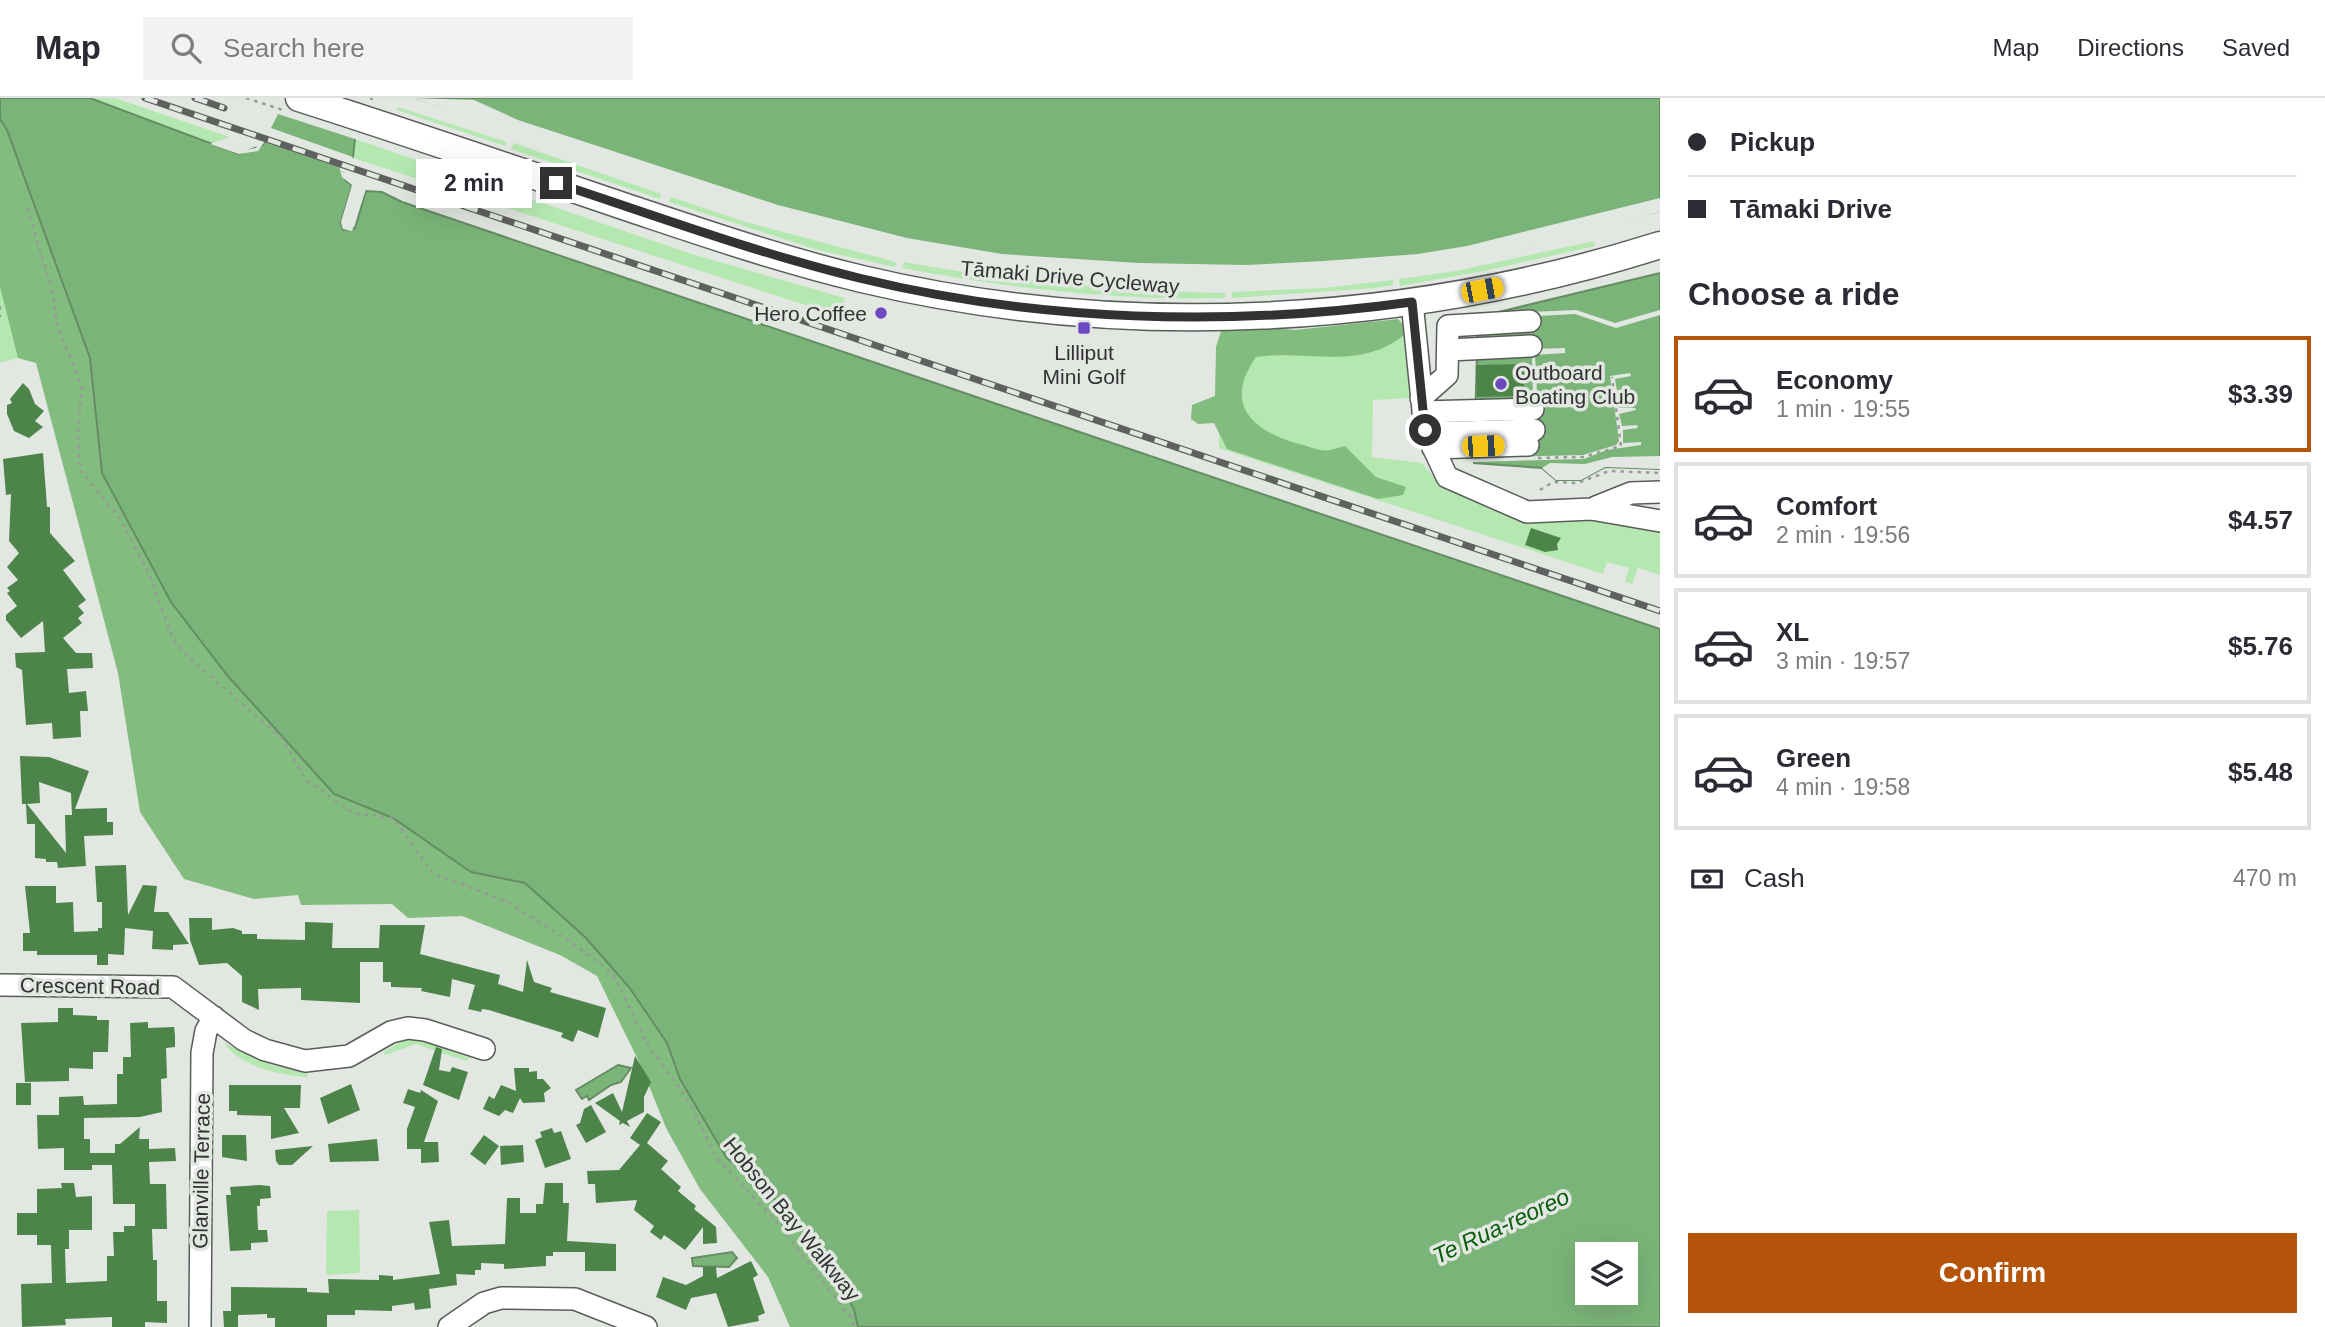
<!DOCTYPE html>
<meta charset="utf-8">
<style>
body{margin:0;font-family:Helvetica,sans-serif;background:#f2f2f3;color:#2b2b33;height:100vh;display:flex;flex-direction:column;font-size:26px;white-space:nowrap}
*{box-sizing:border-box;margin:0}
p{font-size:23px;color:#7c7c81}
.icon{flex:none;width:38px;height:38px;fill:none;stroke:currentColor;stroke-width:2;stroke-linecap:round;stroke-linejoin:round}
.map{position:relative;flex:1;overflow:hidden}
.drawer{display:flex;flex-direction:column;background:#fff;width:665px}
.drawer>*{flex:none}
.guide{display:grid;align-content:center;height:154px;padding:0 28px;background:#fff}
.fabs{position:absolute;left:1575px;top:1144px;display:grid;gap:14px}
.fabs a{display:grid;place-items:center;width:63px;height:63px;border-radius:0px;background:#fff;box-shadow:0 7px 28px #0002;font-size:35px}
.end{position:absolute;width:32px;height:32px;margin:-16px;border:9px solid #313231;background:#fff;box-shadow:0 0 0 4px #fff}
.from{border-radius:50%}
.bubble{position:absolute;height:49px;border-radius:0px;background:#fff;box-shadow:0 7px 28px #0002;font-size:23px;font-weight:700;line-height:49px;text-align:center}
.car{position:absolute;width:21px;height:42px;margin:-21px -10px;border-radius:9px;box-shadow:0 0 5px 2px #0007;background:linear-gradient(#f5c518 24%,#345 0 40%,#f5c518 0 76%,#345 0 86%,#f5c518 0)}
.guide b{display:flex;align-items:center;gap:24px;height:66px;font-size:26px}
.guide b+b{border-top:2px solid #e1e1e2}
.guide i{width:18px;height:18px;background:#2b2b33}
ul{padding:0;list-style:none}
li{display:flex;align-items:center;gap:21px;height:116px;margin:0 14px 10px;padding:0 14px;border:4px solid #e1e1e2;border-radius:0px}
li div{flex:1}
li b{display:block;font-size:26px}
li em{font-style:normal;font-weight:700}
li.current{border-color:#b45309}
li>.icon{width:63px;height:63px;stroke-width:1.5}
h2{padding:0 28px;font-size:32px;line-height:84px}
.pay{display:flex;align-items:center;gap:18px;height:77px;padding:0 28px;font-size:26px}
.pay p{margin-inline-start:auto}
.action{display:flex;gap:14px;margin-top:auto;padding:14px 28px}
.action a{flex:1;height:80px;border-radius:0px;background:#b45309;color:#fff;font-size:28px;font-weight:700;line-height:80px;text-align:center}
header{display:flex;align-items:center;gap:42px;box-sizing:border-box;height:98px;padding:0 35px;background:#fff;border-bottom:2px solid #e1e1e2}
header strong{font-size:33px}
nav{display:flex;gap:38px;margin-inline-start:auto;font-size:24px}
.search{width:490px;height:63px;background:#f2f2f3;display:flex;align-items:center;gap:18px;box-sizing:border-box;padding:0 24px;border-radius:0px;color:#7c7c81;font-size:26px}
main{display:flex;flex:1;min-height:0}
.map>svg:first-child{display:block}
.green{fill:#b5e8b1}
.forest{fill:#83bc7f}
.water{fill:#7bb478;stroke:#658d63;stroke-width:2;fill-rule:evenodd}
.pier{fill:#e2e7e2}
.building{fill:#4d844a;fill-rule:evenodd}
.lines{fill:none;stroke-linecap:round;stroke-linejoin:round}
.minor-casing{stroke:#595d59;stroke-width:24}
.major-casing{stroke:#595d59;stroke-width:29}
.path{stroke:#969a96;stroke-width:2.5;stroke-dasharray:3.5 5;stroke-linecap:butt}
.minor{stroke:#fff;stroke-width:21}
.major{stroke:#fff;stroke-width:26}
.rail-casing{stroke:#5f615f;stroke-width:7}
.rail{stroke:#e2e7e2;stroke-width:4.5;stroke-dasharray:13;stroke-linecap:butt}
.route{stroke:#313231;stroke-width:9}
.poi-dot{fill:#6d48c0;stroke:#e2e7e2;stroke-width:2.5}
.labels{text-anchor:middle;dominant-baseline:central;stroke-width:7;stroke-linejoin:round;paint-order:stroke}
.street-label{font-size:21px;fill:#313231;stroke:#e2e7e2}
.poi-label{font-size:21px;fill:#313231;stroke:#e2e7e2;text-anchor:end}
.water-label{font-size:23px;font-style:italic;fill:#085d0b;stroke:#e2e7e2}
</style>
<header>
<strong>Map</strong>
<div class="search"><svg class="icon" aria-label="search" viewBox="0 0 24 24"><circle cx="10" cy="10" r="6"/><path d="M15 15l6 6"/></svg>Search here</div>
<nav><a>Map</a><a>Directions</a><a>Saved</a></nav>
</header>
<main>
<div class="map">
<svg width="1660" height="1229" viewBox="0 0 1660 1229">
<rect width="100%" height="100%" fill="#e2e7e2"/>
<!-- green -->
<path class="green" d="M90,0H115L230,39L210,46Z
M398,9L507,44L505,48L397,12Z
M355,41L692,156L845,200L839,218L350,59Z
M514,45L661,96L660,101L511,51Z
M671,99L746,124L896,164L895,169L818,152L669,104Z
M1594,143L1595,148L1484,173L1400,188L1399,181L1456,173Z
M904,164C1011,184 1117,192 1225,195V200C1116,203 1009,190 902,170Z
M1393,182V187L1376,190L1232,200V194L1324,190Z
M0,188L18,260L0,265Z
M1402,230L1412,300L1373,302L1372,359L1422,365L1440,387L1497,412L1608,417L1660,432V477L1638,470L1632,486L1625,483L1629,470L1607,464L1603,476L1219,350L1220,241Z
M416,941L421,942L470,960L466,963L416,946L385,957L383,954L401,943Z
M224,945L271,967L307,974L308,979C282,978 239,968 224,945Z
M359,1112L360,1175L326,1177L327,1113Z"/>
<!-- forest -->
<path class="forest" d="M0,21L7,32L90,260L102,375L296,651L334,696L393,720L471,774L525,785L585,839L629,889L667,945L680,981L726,1059L794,1118L822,1155L854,1211L858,1229H790L768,1179L700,1091L666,1030L642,970L597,878L560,857L462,818L408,820L392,806L301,807L298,797L254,801L184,781L140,714L118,575L36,265L18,260L0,189Z
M1398,221L1409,233C1361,275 1312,251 1256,259C1221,309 1256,335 1303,347C1310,349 1322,354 1330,352C1336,351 1339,349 1345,348L1376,379L1406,389L1403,397L1378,401L1227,351L1214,325L1198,326L1191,321L1192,307L1215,298L1216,249L1221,233L1270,229L1294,232Z"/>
<!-- water -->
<path class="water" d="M0,0H90L239,56L263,47L282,0H368L355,41L353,59L340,69L346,83L352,87L341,124L343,132L355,130L366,93L382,94L402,104L1660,531V1229H858L854,1211L822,1155L794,1118L726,1059L680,981L667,945L629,889L585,839L525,785L471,774L393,720L334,696L227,577L171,504L102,375L90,260L7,32L0,21ZM1587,1157H1626V1195H1587Z
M416,0H1660V113L1533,147L1175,179L852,139Z
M1660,175V371L1605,369L1581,382H1556L1542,370L1474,365L1478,219Z
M618,967L631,970L621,984L611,987L589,1002L587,998L582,1001L576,992Z
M732,1154L737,1160L729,1169L693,1168L692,1160Z"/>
<!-- pier -->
<path class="pier" d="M278,0H371L358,42L278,16L271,30L353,59L348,75L342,73L356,87L346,129L352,128L363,91L366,89L372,91H366L352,133L343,131L341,124L352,87L342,79L339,68L265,43L258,53L239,56L210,46L215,44L240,53L256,50L274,16Z
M413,0L474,2L518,22L778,107L907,140L1002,156L1139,165L1246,167L1324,163L1418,156L1467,148L1660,100V114L1554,144L1443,166L1277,181L1175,183L1065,178L975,167L851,143L745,112Z
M1576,212L1615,225L1660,212V217L1616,230L1575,216L1500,220L1503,215Z
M1565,250V255L1535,257L1536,275L1564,274L1536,276L1537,294H1565V296L1538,297V301L1533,302L1532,258L1473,253Z
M1630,275L1631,278L1615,281L1617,293L1633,292L1634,295L1617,299L1619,310H1635L1636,312L1619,316L1622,328L1637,327L1638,330L1623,332V345L1641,344V347L1607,352L1584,361L1471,364V360L1583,357L1616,347L1619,343L1610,278Z
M1660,358V371L1605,369L1581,382H1556L1542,370L1550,365L1585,366L1612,359Z"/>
<!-- building -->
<path class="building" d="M1524,266V298L1477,299L1476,267Z
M23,285L29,291L35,306L44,313L35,323L43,329L29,340L14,333L7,316V307L12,305L10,301Z
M43,355L47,409H50V435L75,463L63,472L86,502L78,508L84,515L78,520L82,525L63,540L76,555H92L93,570L67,571L69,595L86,593L88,613H80L81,639L53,641L52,625L26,627L22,572L16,569L15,555L45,554L43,523L21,540L6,522V517L17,508L7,495L10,493L7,490L18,482L7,469L19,455L9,443L11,396L6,397L3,361Z
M1531,430L1561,440L1557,446L1558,452L1545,454L1525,447Z
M20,658L49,659L89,673L75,711L107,710V724H113V737L84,738L86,768L58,770L57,764H46V761L35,760V726H27L26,706H22ZM39,684L71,695L72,717H65L66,755L27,706L40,705Z
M126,767L128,817L143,787L157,788L154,814H168L189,846L173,847V852L152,851L153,833L125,830L124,857L108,856V867H97V857H37V853H23V835H30L25,788H56V805L73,804L74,834L98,833V830H102V804H97L95,768Z
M189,820H212V832L233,830L242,833V836H257V841L305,842V824L333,825L332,850H379L380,827H425L420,856L500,877L498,886L523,894L527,862L534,884L552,890L550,894L606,910L598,940L578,932L573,944L561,939L563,935L489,912L482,911L481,914L468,911L475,887L452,881L450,899L421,893L422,890L391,889V884H383V864H360V905L301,902V890L258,891L259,912L242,904V878L227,865L199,867L190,842Z
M58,910H73V917L97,918V922H109L108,954H93V971L69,970V983L25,984L21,925L58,924Z
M148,924V930L174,929L175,937V949L166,950L167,980L161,981L162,1014L140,1019L84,1020V1041H90V1055H115V1046H120L140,1029L139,1041H149V1051L175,1050L176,1063L149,1064L150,1086H166L167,1131H152L153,1162H157V1203H167V1225L145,1224V1229H112V1219L65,1221L66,1227L22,1229L21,1186L52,1185L51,1147H37V1137H17V1115H37V1091L62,1090L61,1085H74L76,1099L92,1098V1132H69V1151H65L66,1185L107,1183V1158H114L113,1134H124V1128H135V1106H113L112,1067H92V1072H64V1050L38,1051L37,1017H59V999L83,998L84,1007L117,1006V976H123V959H131L130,925Z
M436,949L442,951L439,972L450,974L452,969L468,974L459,1002L423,987Z
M635,958L651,984L644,999V1014L627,1023L630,1029L623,1025L619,1027L620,1023L595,1005L613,995L622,1014Z
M514,970H529V974L537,973V981H543L551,990L544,995L545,1004L523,1005L520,1000L513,1015L505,1012L499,1018L483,1011L489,998L494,1001L501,987L516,993Z
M16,985H31V1007H16Z
M351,986L360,1012L328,1026L320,1000Z
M229,987H301L300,1010H284L299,1035L271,1041V1018L237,1017V1013H229Z
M408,991L420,995L421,992L438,1003L424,1044H438L439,1064L421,1065V1051H407V1031L415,1009L403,1005Z
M591,1007L606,1034L586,1045L576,1027L580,1025L584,1011Z
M647,1015L661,1024L647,1045L668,1063L661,1071L681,1089L678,1093L696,1108L694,1111L716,1129L717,1145L703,1146V1129L685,1152L664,1137L661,1142L650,1134L654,1128L634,1112L637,1102L596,1105L595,1086H588L587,1073L619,1072L640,1047L630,1040Z
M552,1030L554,1035L561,1033L571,1061L545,1070L535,1042L542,1039L540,1034Z
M222,1037H246L247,1063L222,1059Z
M484,1037L499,1048L485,1067L470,1056Z
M377,1041L379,1063L330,1064L328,1046Z
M523,1047L524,1064L501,1067L500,1048Z
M313,1048L292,1067H279L276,1063L275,1052Z
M545,1085H563V1105H569L567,1143L616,1146V1173H585V1154H553V1158H546V1168L504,1171V1166L481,1165V1172H475V1177L456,1176L457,1187L429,1191L431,1210L415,1212L414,1205L392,1208V1213L355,1212V1217H327V1229H275V1220H267V1216L238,1217V1229H224L223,1213H231V1189L307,1190V1194L329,1195L328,1181L379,1182V1177L393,1178V1182L440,1176L429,1124L449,1122L452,1148L505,1146L507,1100H520V1115H536V1106H543Z
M259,1087L270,1088L271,1100L260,1101V1108H257L258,1132H267L268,1144L251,1145V1152L230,1153L226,1097H231L230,1089Z
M751,1163L758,1177L753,1180L765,1215L758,1218L759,1223L728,1229L716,1195L691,1200L686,1212L656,1199L663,1179L686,1187L703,1178V1169H716L717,1180Z"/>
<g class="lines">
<!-- minor casing -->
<g class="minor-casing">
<path id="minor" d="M1412,204L1425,332L1447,379L1527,414L1591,411L1660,423
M1449,252L1531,248
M1421,300L1447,277L1448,228L1530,223
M1423,314L1533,311
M1426,335L1534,332
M1433,350L1528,347
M1596,409L1631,395L1660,394
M0,887L173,889L244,942L265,952L305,963L349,958L391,934L408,930L425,932L484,951
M200,1229L202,955L206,933L214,919
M449,1229L484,1205L501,1200L575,1201L646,1229"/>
</g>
<!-- major casing -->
<g class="major-casing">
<path id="major" d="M299,0C409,35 517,72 626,109C704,135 782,162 862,181C1123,243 1404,228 1660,147"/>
</g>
<!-- path -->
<path class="path" d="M246,0L283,12
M370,0L373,1
M27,110L53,195L57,228L82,288L78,334L80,372L119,419L150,478L173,541L187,558L284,642L305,681L353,715L393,720L433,776L504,802L574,846L613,876L648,947L690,1005L716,1059L774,1121L853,1222V1229
M0,208V219
M1538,360L1583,359L1621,348L1612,279
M1540,392L1553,384L1578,385L1609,373L1660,375"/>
<!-- minor -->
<use href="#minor" class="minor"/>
<!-- major -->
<use href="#major" class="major"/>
<!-- rail casing -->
<g class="rail-casing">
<path id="rail" d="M145,0L1660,513
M195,0L224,10"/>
</g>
<!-- rail -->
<use href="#rail" class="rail"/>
</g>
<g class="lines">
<!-- route -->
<path class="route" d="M556,85C657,118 756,155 859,180C1038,224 1230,229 1412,204L1425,332"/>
</g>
<!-- markers -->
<g class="poi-dot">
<circle cx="881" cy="215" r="7"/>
<rect x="1077" y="223" width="14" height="14" rx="3.5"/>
<circle cx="1501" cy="286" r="7"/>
</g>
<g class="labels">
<!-- street labels -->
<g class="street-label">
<text transform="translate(1070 179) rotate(5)">Tāmaki Drive Cycleway</text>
<text transform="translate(90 888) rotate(1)">Crescent Road</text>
<text transform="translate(201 1073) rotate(-89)">Glanville Terrace</text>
<text transform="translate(792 1121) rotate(51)">Hobson Bay Walkway</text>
</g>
<!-- poi labels -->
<g class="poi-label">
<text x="867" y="215">Hero Coffee</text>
<text x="1084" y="254" text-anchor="middle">Lilliput<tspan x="1084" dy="24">Mini Golf</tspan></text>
<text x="1515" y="274" text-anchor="start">Outboard<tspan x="1515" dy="24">Boating Club</tspan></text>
</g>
<!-- water labels -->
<g class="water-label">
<text transform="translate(1501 1128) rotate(-25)">Te Rua-reoreo</text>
</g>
</g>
</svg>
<div class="fabs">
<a><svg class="icon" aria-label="layers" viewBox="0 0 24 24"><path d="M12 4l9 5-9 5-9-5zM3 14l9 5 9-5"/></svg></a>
</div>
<i class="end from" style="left:1425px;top:332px"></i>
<i class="end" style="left:556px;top:85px"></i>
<div class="bubble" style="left:416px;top:61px;width:116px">2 min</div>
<i class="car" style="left:1482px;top:192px;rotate:79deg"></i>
<i class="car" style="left:1483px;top:348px;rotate:88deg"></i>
</div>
<section class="drawer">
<div class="guide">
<b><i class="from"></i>Pickup</b>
<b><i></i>Tāmaki Drive</b>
</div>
<h2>Choose a ride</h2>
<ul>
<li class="current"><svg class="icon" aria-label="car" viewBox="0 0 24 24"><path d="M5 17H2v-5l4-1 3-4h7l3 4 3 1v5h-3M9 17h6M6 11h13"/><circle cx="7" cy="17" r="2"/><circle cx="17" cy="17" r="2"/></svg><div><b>Economy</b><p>1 min · 19:55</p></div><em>$3.39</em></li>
<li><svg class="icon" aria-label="car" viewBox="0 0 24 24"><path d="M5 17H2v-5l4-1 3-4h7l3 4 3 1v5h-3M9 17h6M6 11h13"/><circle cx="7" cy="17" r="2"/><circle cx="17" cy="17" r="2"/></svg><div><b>Comfort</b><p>2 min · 19:56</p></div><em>$4.57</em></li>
<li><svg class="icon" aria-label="car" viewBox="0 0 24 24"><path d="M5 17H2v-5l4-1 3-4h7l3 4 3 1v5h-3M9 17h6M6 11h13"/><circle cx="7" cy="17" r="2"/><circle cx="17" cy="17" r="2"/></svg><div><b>XL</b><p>3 min · 19:57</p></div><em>$5.76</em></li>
<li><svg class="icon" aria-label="car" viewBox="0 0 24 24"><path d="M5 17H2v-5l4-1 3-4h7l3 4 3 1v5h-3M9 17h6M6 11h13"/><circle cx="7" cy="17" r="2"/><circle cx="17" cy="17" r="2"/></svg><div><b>Green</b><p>4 min · 19:58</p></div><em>$5.48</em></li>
</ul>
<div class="pay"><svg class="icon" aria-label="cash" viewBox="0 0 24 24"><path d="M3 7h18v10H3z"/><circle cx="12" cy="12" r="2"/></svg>Cash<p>470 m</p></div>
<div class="action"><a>Confirm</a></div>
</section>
</main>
